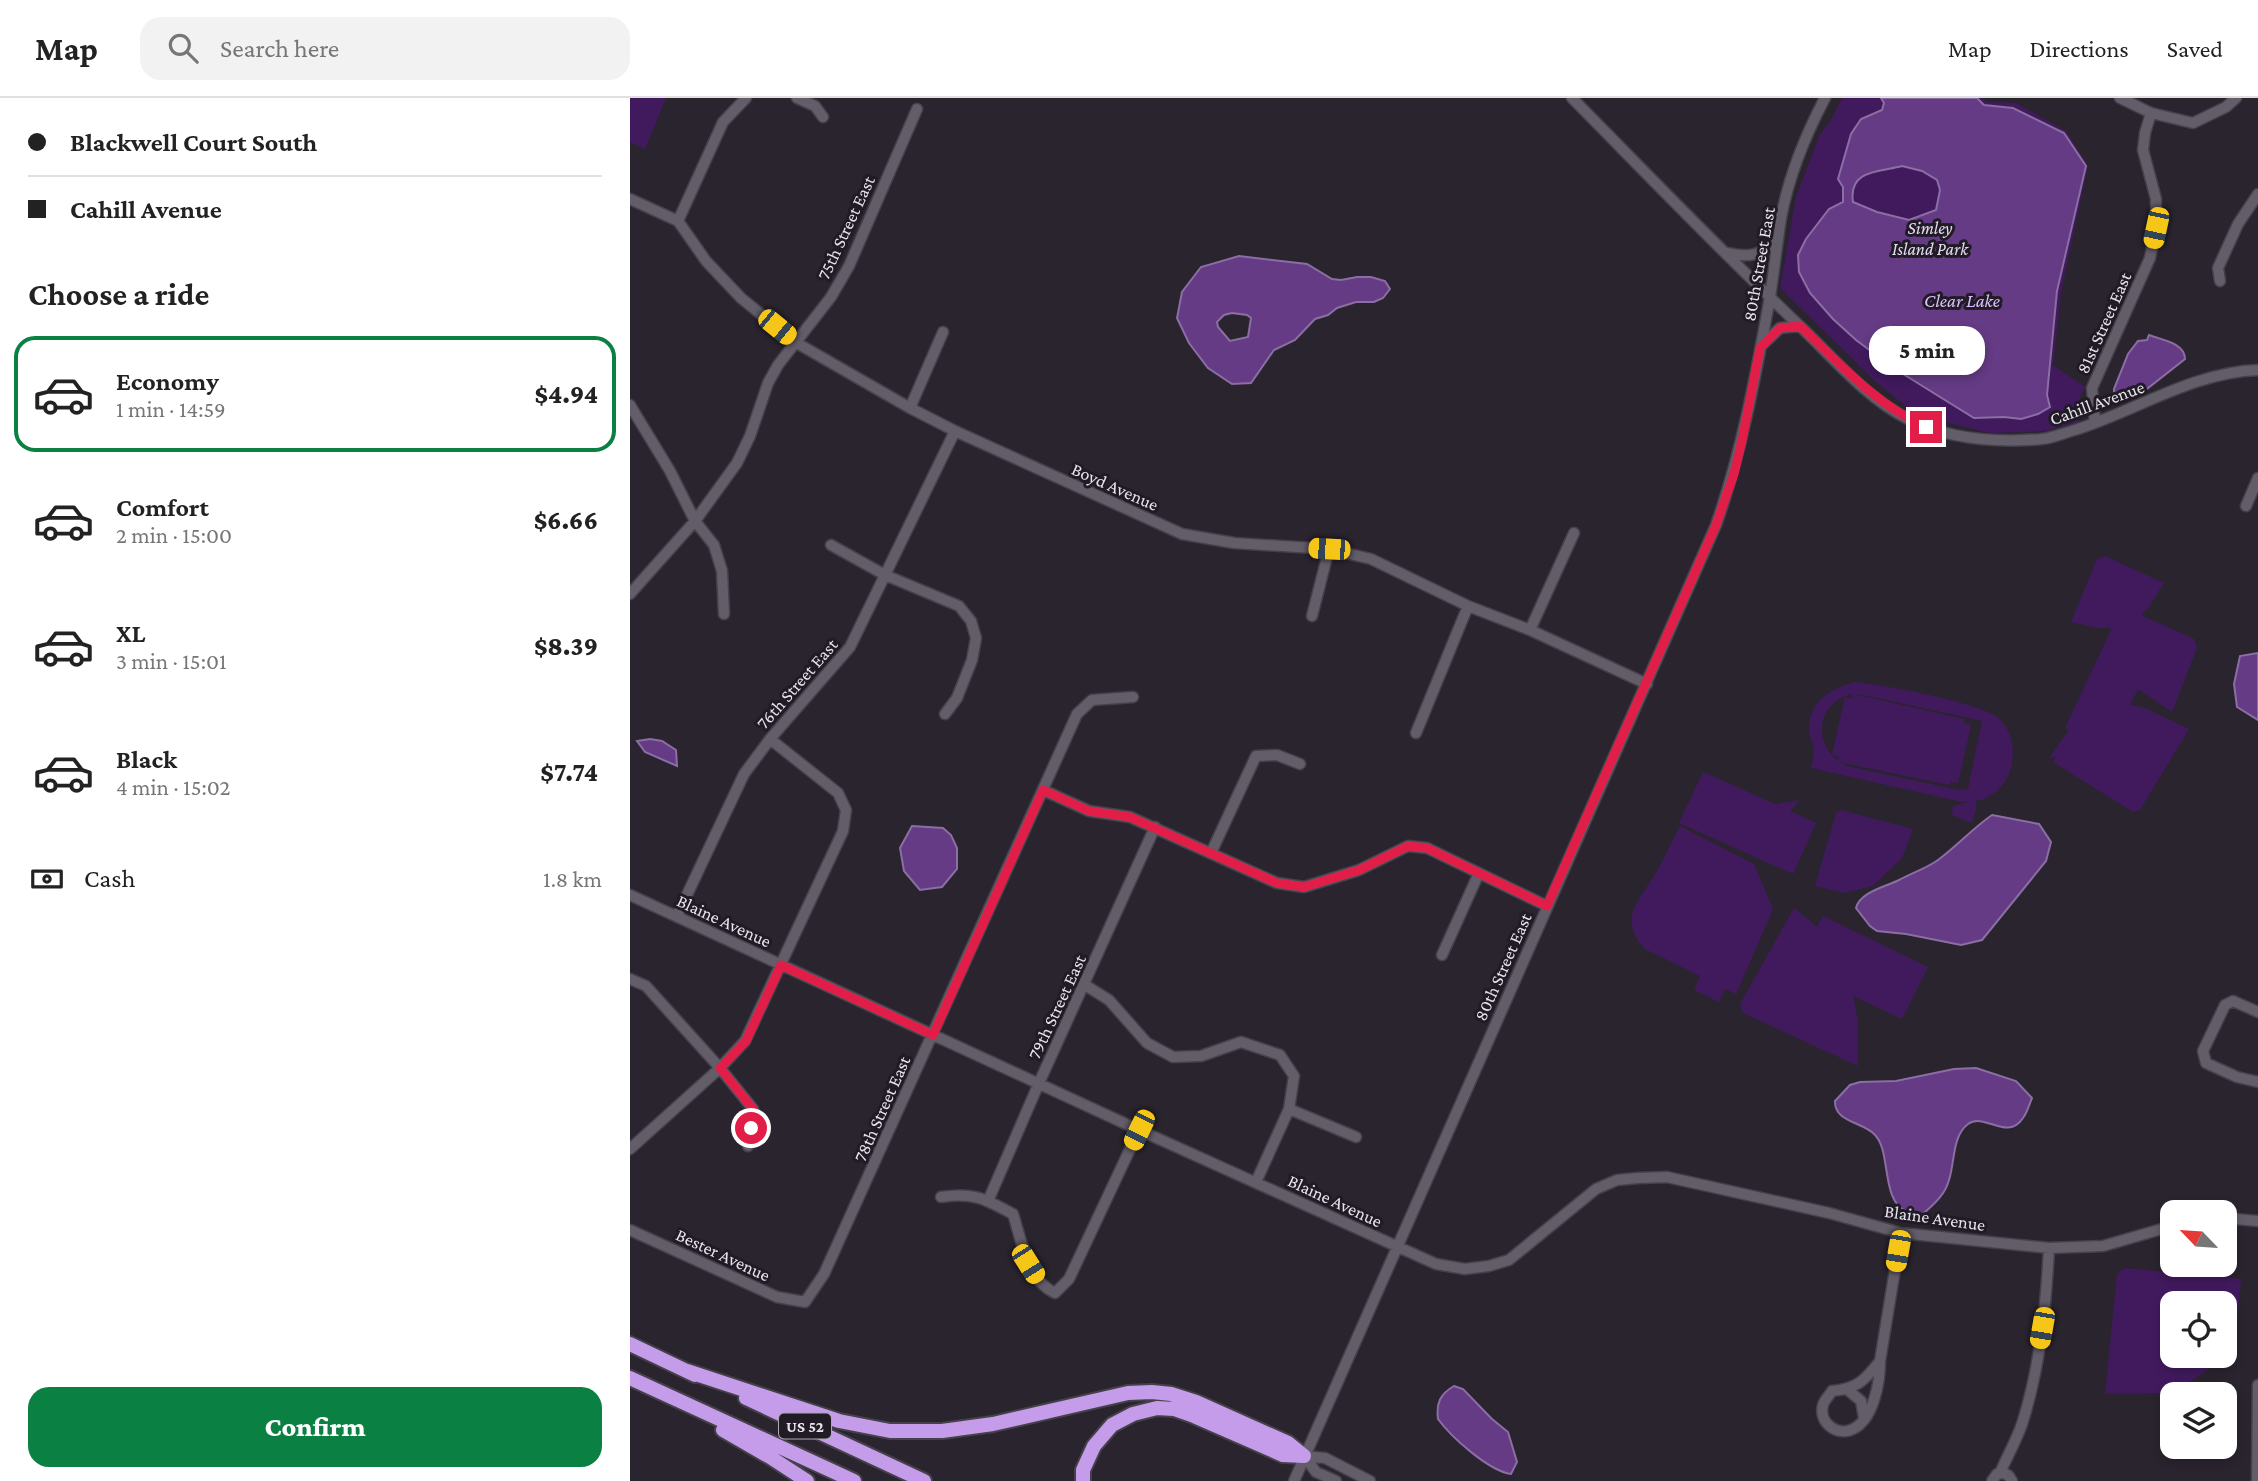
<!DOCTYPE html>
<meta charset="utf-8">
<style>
body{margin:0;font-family:"Crimson Pro",serif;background:#f2f2f2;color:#222;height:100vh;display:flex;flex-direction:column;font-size:26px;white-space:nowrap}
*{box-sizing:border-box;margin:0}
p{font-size:23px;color:#767676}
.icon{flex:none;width:38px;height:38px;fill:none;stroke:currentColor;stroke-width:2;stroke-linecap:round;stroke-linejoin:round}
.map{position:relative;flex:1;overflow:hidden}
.panel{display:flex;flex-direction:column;background:#fff;width:630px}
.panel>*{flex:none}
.banner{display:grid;align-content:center;height:154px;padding:0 28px;background:#fff}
.needle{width:46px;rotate:295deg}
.buttons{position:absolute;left:1530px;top:1102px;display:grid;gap:14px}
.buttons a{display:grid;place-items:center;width:77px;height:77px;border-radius:14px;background:#fff;box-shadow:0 4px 10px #0003;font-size:35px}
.end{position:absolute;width:32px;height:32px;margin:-16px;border:9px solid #e11d48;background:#fff;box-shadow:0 0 0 4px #fff}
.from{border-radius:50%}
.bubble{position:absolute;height:49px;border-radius:21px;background:#fff;box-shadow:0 4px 10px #0003;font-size:23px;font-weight:800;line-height:49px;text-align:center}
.car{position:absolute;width:21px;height:42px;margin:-21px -10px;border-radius:9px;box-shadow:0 0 5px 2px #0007;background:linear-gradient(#f5c518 24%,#345 0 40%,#f5c518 0 76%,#345 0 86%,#f5c518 0)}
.banner b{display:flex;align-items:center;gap:24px;height:66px;font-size:26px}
.banner b+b{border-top:2px solid #e0e0e0}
.banner i{width:18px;height:18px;background:#222}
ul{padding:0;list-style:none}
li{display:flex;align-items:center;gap:21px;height:116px;margin:0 14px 10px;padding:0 14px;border:4px solid transparent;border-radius:21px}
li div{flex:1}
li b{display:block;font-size:26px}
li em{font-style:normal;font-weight:800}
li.current{border-color:#0b8043}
li>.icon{width:63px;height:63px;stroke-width:1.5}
h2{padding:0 28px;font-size:32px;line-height:84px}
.pay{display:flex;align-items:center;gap:18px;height:77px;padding:0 28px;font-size:26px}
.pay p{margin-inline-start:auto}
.action{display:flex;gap:14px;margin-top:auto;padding:14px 28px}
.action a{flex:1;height:80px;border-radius:21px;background:#0b8043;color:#fff;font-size:28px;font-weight:800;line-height:80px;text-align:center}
header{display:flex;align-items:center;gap:42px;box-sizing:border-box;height:98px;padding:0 35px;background:#fff;border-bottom:2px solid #e0e0e0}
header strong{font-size:33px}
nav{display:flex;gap:38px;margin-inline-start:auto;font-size:24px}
.search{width:490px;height:63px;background:#f2f2f2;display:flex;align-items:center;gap:18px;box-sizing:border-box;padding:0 24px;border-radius:21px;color:#767676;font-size:26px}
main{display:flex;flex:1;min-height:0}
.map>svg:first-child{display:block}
.green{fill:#411a5e;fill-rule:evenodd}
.water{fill:#643b84;stroke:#8b6ea3;stroke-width:2;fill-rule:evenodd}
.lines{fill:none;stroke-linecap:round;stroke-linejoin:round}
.minor-casing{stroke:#45414a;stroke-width:13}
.highway-casing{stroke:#45414a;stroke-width:18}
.minor{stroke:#635d69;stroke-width:10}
.highway{stroke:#c59cea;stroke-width:14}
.route{stroke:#e11d48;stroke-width:9}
.labels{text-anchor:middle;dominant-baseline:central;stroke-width:6;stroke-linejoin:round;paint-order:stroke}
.shield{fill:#201b25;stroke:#aba8b0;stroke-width:2}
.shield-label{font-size:16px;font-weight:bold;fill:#e7e4eb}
.street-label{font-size:18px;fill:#e7e4eb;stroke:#201b25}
.park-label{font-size:18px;font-style:italic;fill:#e7ddf2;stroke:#201b25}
.water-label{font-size:19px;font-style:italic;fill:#ddbefc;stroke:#201b25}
</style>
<header>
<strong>Map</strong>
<div class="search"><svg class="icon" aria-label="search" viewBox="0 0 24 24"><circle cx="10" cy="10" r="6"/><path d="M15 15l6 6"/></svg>Search here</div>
<nav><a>Map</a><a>Directions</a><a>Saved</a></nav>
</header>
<main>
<section class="panel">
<div class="banner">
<b><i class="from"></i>Blackwell Court South</b>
<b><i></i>Cahill Avenue</b>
</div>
<h2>Choose a ride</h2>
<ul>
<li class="current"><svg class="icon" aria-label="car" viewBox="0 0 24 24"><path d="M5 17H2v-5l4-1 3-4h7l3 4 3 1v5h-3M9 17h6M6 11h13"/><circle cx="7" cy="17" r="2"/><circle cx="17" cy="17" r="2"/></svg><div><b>Economy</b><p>1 min · 14:59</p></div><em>$4.94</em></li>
<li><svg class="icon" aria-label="car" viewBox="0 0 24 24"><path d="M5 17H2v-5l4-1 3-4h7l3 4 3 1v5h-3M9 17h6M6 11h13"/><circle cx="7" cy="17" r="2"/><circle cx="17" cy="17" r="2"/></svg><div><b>Comfort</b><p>2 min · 15:00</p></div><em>$6.66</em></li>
<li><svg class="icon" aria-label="car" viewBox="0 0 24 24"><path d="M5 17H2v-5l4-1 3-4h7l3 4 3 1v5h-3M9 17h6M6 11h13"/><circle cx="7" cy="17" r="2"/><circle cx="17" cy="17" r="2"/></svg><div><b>XL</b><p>3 min · 15:01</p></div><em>$8.39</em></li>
<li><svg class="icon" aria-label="car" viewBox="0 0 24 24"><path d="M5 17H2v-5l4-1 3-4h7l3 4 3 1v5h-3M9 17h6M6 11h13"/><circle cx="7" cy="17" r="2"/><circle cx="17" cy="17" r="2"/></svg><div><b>Black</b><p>4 min · 15:02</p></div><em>$7.74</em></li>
</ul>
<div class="pay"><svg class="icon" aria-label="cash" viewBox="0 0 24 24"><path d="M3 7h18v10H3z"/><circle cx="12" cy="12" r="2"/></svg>Cash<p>1.8 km</p></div>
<div class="action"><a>Confirm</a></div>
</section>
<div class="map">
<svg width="1628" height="1383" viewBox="0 0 1628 1383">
<rect width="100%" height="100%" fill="#2a242f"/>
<!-- green -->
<path class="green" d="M0,0H36L15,51L0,44Z
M1212,0H1352L1357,4L1386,5L1436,33L1458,68L1431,194L1423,267L1455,289L1447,306L1448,324L1415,333L1360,335L1315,324L1277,309L1247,285L1150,190L1166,99L1190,36L1200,24Z
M1475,458L1534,485L1518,510L1511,517L1564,541L1567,550L1542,614L1508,591L1500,607L1515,610L1559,631L1510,712L1503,714L1423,664L1426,658L1419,660L1439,632L1435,630L1482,530H1467L1441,524L1467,461Z
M1225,584C1250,586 1350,605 1367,619C1383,632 1386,654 1380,673C1376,687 1361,701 1346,703V712L1342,725L1322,717L1323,708L1343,703L1332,704L1181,670C1182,665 1184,658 1184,653C1184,646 1179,639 1179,632C1178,603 1201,591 1225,584ZM1222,596V601L1215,599L1202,657L1209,659L1208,663C1182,642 1188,604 1222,596ZM1223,596L1234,597L1352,623L1338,691L1329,692L1217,668L1209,664L1320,687L1321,684L1328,685L1341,627L1334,625V621Z
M1073,674L1145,706L1170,702L1160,713L1186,725L1163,776L1049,725Z
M1211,712L1283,731L1272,760L1243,788L1214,795L1185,788L1206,715Z
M1050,728L1124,766L1143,811L1106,896L1095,891L1089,904L1064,892L1070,878L1015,851C986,820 1011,801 1027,773C1035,758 1042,743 1050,728Z
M1164,810L1187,829L1193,818L1298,869L1272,921L1223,898L1228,923V968L1113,915L1110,906Z
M1495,1170L1611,1181L1607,1225L1594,1249V1206H1542V1258H1589L1584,1268L1542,1295L1475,1296L1487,1176Z"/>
<!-- water -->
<path class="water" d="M1251,0H1347L1354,7L1383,10L1434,35L1456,68L1427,193L1417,297L1420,309L1408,316L1391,321L1374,319L1344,320L1265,271L1226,242L1203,221L1180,195L1169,174L1168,157L1176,141L1199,111L1213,104V89L1208,81L1221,36L1231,21L1252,12L1254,5ZM1272,68L1292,73L1307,82L1310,92L1306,112L1279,122L1247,114L1223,104C1218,71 1251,74 1272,68Z
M609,158L677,166L702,181L711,182L727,179H741L755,183L760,191L753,200L744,204H726L707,210L698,217L685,221L665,242L644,252L621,285L602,286L578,270L559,245L547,220L552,194L571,169ZM602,215L617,217L621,220L618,239L600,243L588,229L587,224L594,217Z
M1519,237C1532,242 1555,245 1555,261L1513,294L1490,301L1484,295V291L1498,256L1508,243L1517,242Z
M1628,555V622L1607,609L1604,586L1610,558Z
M20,641L32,643L46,652L47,668L15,654L7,643Z
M1362,717L1409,726L1421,744L1416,763L1352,842L1331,847L1276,836L1247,833L1240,828L1226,810C1230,794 1255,789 1269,782C1282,775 1297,770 1308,762C1327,748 1343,730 1362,717Z
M282,728L313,730L321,737L327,750V771L312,789L290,792L274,773L270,750Z
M1346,970L1386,983L1402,1000C1399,1007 1397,1015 1393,1020C1377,1044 1355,1014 1338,1026C1322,1038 1325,1064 1319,1082C1315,1097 1304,1106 1293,1116C1288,1115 1282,1115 1277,1114C1250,1103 1262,1052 1244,1036C1233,1024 1204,1024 1205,1003L1220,987L1230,984L1266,983L1324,971Z
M824,1288L833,1291L862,1321L878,1334L887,1364L881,1376C859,1373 821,1339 808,1321C806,1305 810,1296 824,1288Z"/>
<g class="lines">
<!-- minor casing -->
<g class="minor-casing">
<path id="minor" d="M167,0L185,8L193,19
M942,0C1019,78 1095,157 1174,232C1206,263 1238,301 1278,321C1320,342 1366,345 1412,341C1424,340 1436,334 1448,331C1507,312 1564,274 1628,272
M1490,0L1521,15L1563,25L1596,9L1606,0
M0,101L48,123L76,163L111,200L165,244L280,310L325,333L552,436L604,445L699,451L741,461L838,508L900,532L1017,586
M48,123L93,24L116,0
M1098,155C1119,160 1131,157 1148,143
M1590,183L1588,170L1608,126L1628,96
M1132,247L1150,230L1170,228
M0,307L40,373L65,423L84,447L92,473L94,516
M280,310L313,234
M1465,325L1462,290L1520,160L1526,129V101L1513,52L1515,35L1521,15
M1616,408L1628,380
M201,447L255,477L329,508L341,523L346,540L342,562L327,600L315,616
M0,496L65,423L107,365L120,338L138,285L148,267L201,199L219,168L287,11
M682,518L699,451
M900,532L944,435
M786,635L838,508
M413,692L459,713L500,719L647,785L674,789L729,772L778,748L797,750L917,808
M581,755L626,658L647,657L670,666
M0,797L509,1032L806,1166L835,1171L859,1168L879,1162L966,1091L987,1082L1008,1080L1037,1079L1199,1115L1271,1135L1419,1150L1473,1148L1542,1128
M47,818L114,676L140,641L220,549L325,333
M812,857L849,775
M0,881L16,888L90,970L123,1011L118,1048
M455,887L479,902L517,945L543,959L571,958L611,944L650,957L664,978L659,1011L626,1084
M1628,914L1603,903L1595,907L1573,953L1576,965L1607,979L1628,984
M659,1011L726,1039
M0,1051L90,970L115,943L213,733L216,712L208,695L140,641
M311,1099C344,1094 355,1101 383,1116C392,1144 397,1182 425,1195L439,1181L509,1032
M358,1103L409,985L525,729
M1594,1120L1628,1123
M0,1132L147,1199L175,1204L194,1176L447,616L462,602L503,599
M1250,1263C1235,1282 1227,1291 1202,1293C1200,1297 1194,1302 1193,1307C1188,1325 1208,1339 1223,1331C1244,1321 1250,1283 1250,1263L1271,1135
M1218,1292L1231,1303L1234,1320
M674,1358L695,1360L740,1383
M674,1358L686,1374L706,1383
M1370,1375C1377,1359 1386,1343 1392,1326C1410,1270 1416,1208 1419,1150
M664,1383L1086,427C1112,353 1126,276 1140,199C1144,173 1147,146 1151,120C1159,77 1175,38 1195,0
M1362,1383L1367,1376C1374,1374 1379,1376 1382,1383
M1627,1383L1628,1287"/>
</g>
<!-- highway casing -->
<g class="highway-casing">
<path id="highway" d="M0,1246L65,1277
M57,1273L209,1323L260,1333H312L363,1326L498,1295L522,1294L541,1296L566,1304L658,1345L674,1358
M0,1280L224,1383
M116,1300L294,1383
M93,1332L140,1359L177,1383
M453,1383V1372L464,1348L482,1327L503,1316L527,1310L544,1311L564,1318L653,1357L674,1358"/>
</g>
<!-- minor -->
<use href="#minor" class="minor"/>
<!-- highway -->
<use href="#highway" class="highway"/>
</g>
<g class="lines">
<!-- route -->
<path class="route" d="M121,1030L123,1011L90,970L116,943L151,867L303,937L413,692L459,713L500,719L647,785L674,789L729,772L778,748L797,750L917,808L1086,427L1104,376L1112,343L1130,250L1150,230L1170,228C1209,265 1246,307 1296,329"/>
</g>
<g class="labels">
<!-- shield labels -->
<rect class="shield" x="149" y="1315.5" width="52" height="25" rx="5"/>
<g class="shield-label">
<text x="175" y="1328">US 52</text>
</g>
<!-- street labels -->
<g class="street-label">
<text transform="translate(216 130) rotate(-65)">75th Street East</text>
<text transform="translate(1129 166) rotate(-80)">80th Street East</text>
<text transform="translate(1474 225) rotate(-66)">81st Street East</text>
<text transform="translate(1467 305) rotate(-20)">Cahill Avenue</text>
<text transform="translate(485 389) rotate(24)">Boyd Avenue</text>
<text transform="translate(167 586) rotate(-49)">76th Street East</text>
<text transform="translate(94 823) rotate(25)">Blaine Avenue</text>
<text transform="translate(873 869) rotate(-66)">80th Street East</text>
<text transform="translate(427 909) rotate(-65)">79th Street East</text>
<text transform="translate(252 1011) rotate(-66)">78th Street East</text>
<text transform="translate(705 1103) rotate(25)">Blaine Avenue</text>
<text transform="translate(1305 1120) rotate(8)">Blaine Avenue</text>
<text transform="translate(93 1157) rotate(25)">Bester Avenue</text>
</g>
<!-- park labels -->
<g class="park-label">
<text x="1300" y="130">Simley<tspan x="1300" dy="21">Island Park</tspan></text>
</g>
<!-- water labels -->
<g class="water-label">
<text x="1332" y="202">Clear Lake</text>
</g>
</g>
</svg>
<div class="buttons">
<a><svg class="needle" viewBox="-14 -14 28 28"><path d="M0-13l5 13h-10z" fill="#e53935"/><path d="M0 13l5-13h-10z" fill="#767676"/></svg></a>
<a><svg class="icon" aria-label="locate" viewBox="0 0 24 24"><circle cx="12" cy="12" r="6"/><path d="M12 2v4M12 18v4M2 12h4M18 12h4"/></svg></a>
<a><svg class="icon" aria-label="layers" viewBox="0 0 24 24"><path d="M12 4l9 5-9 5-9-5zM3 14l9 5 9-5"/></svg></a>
</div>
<i class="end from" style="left:121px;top:1030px"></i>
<i class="end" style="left:1296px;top:329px"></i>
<div class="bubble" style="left:1239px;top:228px;width:116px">5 min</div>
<i class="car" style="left:1526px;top:130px;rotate:192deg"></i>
<i class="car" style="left:147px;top:229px;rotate:129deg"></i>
<i class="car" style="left:699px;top:451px;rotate:273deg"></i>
<i class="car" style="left:509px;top:1032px;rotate:206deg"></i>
<i class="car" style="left:1268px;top:1153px;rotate:190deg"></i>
<i class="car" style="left:398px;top:1166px;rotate:148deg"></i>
<i class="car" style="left:1412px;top:1230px;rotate:190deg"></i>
</div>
</main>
